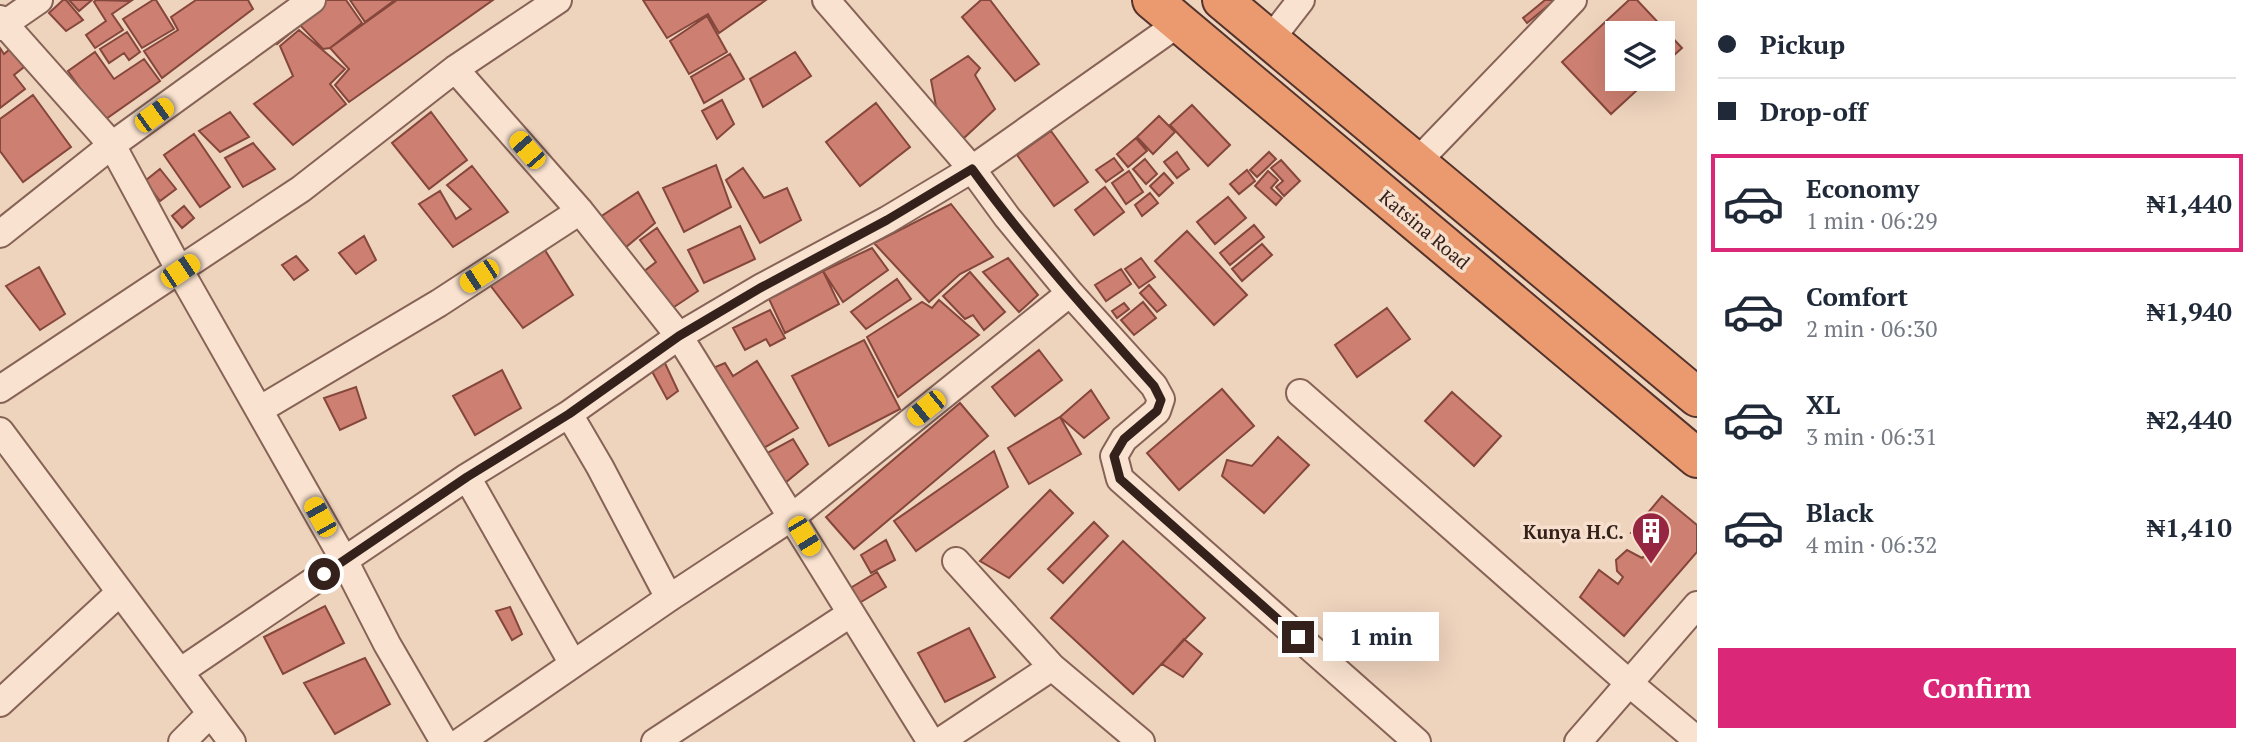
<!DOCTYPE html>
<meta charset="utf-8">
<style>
body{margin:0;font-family:"PT Serif",serif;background:#f6f6f7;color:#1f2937;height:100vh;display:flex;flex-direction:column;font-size:26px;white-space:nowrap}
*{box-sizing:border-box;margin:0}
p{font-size:23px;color:#747a83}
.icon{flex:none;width:38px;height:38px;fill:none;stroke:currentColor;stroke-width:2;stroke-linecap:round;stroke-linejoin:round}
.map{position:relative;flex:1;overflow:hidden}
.sheet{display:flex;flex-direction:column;background:#fff;width:560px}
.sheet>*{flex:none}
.hud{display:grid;align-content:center;height:154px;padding:0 21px;background:#fff}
.tools{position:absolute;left:1605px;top:21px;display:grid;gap:14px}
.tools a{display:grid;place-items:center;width:70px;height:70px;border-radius:0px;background:#fff;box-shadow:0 7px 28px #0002;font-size:35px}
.end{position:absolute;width:32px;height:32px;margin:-16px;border:9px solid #35211b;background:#fff;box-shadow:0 0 0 4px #fff}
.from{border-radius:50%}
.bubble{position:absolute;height:49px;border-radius:0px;background:#fff;box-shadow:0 7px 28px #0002;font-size:23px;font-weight:800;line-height:49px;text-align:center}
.car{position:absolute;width:21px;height:42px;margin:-21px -10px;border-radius:9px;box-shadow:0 0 5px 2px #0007;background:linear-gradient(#f5c518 24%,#345 0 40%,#f5c518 0 76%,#345 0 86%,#f5c518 0)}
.hud b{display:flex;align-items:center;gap:24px;height:66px;font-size:26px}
.hud b+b{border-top:2px solid #e0e1e3}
.hud i{width:18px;height:18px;background:#1f2937}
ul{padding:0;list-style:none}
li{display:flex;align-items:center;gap:21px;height:98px;margin:0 14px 10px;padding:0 7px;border:4px solid transparent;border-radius:0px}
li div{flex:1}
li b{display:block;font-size:26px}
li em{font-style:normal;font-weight:800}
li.active{border-color:#db2777}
li>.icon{width:63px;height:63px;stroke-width:1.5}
.cta{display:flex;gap:14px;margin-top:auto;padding:14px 21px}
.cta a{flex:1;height:80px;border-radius:0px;background:#db2777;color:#fff;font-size:28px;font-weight:800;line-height:80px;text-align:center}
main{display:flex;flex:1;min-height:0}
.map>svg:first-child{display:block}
.building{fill:#cd8071;stroke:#85463b;stroke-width:2}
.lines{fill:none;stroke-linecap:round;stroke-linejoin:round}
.minor-casing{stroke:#866356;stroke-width:30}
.trunk-casing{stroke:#53332b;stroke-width:42}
.minor{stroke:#f9e2cf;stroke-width:26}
.trunk{stroke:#ea9a6e;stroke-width:38}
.route{stroke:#35211b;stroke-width:9}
.labels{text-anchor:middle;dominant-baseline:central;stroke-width:7;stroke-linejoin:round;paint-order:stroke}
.street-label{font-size:19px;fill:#35211b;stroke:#f6dfcc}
.poi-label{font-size:19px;font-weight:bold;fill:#35211b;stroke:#f6dfcc;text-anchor:end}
</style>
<main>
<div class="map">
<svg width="1697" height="742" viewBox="0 0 1697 742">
<rect width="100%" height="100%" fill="#eed3bd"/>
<!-- building -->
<path class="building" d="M63,0H66L83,20L66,31L49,13Z
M69,0H92L79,11Z
M96,0L131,1L112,14L123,30L95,48L86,35L106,21L94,2Z
M153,0H156L174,29L142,48L123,19Z
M196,0H248L253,9L162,78L144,51L178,30L171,17Z
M318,0H346L362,23L330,48L323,49L300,25L277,44L270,35Z
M350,0H395L365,22Z
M397,0H493L349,102L335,85L349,69L330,48Z
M643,0H766L719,33L708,14L667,38Z
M981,0H990L1039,64L1015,81L962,17Z
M1545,0H1555L1527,23L1523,18Z
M1629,0H1637L1682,48L1662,66V33H1617V79H1649L1611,114L1562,62Z
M707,16L727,52L689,74L670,41Z
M299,30L345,69L330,84L346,104L293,145L254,104L293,76L280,46Z
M127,32L140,52L129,60L124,53L109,63L100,49Z
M0,48L4,54L10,49L24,67L14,75L25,89L0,108Z
M95,52L114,79L144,59L160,81L103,121L68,71Z
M795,52L811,76L763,107L750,79Z
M730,54L744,79L704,103L691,77Z
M968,56L980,68L975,75L995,109L964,138L940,127L931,80Z
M33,95L71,147L23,182L0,151V119Z
M722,100L734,124L717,139L702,111Z
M876,103L910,147L860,186L826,142Z
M1192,105L1230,145L1208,166L1170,125Z
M230,112L249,137L220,152L199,131Z
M431,112L467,160L429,189L392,143Z
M1159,116L1175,132L1153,154L1137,137Z
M1051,131L1088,182L1054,206L1017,155Z
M194,134L230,187L200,207L164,155Z
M1136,138L1147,151L1128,167L1117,154Z
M253,143L275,169L243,187L225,158Z
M1177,152L1189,169L1177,178L1164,162Z
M1269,152L1276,159L1257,177L1250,170Z
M1114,158L1123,170L1106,182L1096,170Z
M1145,159L1157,174L1146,184L1133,169Z
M1281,160L1300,181L1284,196L1276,187L1283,181L1271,168Z
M716,165L731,207L684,232L663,188Z
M472,166L508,212L453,247L419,204L440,191L456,219L471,209L447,185Z
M743,168L764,198L787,188L801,220L760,243L726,180Z
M160,169L176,189L160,201L145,181Z
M1247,170L1255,181L1239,194L1230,184Z
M1129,171L1143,192L1126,204L1112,183Z
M1268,171L1278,180L1271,188L1282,198L1276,205L1255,186Z
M1164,173L1173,183L1159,196L1150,186Z
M1105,187L1124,212L1094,235L1075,210Z
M638,192L655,223L620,252L594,221Z
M1150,193L1158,203L1142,216L1135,205Z
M1228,197L1246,218L1215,244L1197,222Z
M951,204L993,257L960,274L929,302L874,243Z
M184,206L194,218L182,228L172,216Z
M1254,225L1264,237L1230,265L1220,253Z
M740,226L755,259L704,283L688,250Z
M657,228L698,291L668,311L638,276L656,262L640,240Z
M1187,231L1247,295L1214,325L1155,261Z
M364,236L376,260L356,274L339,253Z
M1262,244L1272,255L1242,281L1232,269Z
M543,247L573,295L523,328L490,285Z
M872,248L888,270L843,302L823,271Z
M296,256L308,270L294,280L282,265Z
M1008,258L1038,295L1019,312L983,272Z
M1141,258L1155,277L1139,288L1125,269Z
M39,267L65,314L40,330L6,286Z
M1121,269L1131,284L1106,301L1095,285Z
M823,271L839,304L785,333L769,299Z
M970,272L1005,312L984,330L973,315L965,319L943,296Z
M897,279L911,299L866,329L851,312Z
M1149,285L1166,305L1157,312L1140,293Z
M939,300L979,335L898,397L867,337L922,302L932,308Z
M1143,302L1156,318L1134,335L1121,320Z
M1124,303L1129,309L1117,318L1112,311Z
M1387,308L1410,339L1357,377L1335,345Z
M770,310L785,338L770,346L766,339L745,350L733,328Z
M864,340L900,409L829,446L792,376Z
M1039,350L1062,380L1015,416L992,387Z
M663,359L678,391L667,399L648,364Z
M757,361L798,428L762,449L713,368L725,363L733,376Z
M502,370L521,408L475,435L453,396Z
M356,387L366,418L340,430L324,398Z
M1222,389L1254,426L1179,490L1147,453Z
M1091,390L1109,418L1084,438L1060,417Z
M1452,392L1501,436L1474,466L1425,421Z
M960,403L988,436L854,549L826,517Z
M1060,417L1081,454L1029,484L1008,448Z
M1278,437L1309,465L1264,513L1222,476L1227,460L1252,466Z
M793,439L808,464L779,488L760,457Z
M994,451L1008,487L916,551L894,521Z
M1050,490L1073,513L1009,578L980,561Z
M1662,496L1697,525V552L1624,636L1580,597L1599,570L1618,584L1623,577L1617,571L1616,560L1627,550L1642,558L1649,552L1641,539L1631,533Z
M1094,522L1108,536L1063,583L1048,569Z
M886,540L895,560L871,573L861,555Z
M1123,541L1205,618L1133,694L1051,618Z
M877,572L886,587L851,608L842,593Z
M325,606L344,643L283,674L264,637Z
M510,607L522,634L512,640L496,611Z
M969,628L995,677L945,702L918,653Z
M1184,639L1202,654L1183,677L1162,664Z
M365,658L390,704L335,734L304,683Z"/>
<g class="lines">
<!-- minor casing -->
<g class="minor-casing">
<path id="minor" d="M826,0L972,169L1007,217L1070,293L1154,386L1161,399L1157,411L1124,439L1114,456L1120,479L1417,742
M0,19L112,145L180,271L344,560L387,644L444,742
M0,27L39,0
M1270,40L1301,0
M455,69L580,211L679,336L931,742
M1417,162L1573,0
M0,234L112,145L312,0
M0,389L301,189L455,69L558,0
M1300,393L1629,683L1697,740
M259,410L439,303L580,211
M569,414L600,467L669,598
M0,431L232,742
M467,477L573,664
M956,561L1052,667L1141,742
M181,671L467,477L569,414L679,336L762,287L887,220L972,169L1179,23
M0,703L119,593
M182,742L210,714
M460,742L669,598L792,517L1070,293
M655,742L850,614
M939,742L1052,667
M1578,742L1697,605"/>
</g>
<!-- trunk casing -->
<g class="trunk-casing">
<path id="trunk" d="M1152,0L1697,458
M1222,0L1697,397"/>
</g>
<!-- minor -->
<use href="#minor" class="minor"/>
<!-- trunk -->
<use href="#trunk" class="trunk"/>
</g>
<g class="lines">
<!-- route -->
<path class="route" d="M324,574L467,477L569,414L679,336L762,287L887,220L972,169C1028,246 1091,316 1154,386L1161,400L1157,411L1124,439L1114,456L1120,479L1298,637"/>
</g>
<!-- icons -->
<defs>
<g id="building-pin" transform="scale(2.0125)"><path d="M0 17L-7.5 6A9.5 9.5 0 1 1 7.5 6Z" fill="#962542" stroke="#f6dfcc"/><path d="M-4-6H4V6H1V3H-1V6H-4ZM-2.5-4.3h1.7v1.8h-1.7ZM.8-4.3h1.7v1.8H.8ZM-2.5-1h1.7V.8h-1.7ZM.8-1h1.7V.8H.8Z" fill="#fff"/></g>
</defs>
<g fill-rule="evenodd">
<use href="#building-pin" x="1651" y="531"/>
</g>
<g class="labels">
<!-- street labels -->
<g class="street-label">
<text transform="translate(1425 229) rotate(40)">Katsina Road</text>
</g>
<!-- poi labels -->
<g class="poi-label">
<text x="1624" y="531">Kunya H.C.</text>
</g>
</g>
</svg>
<div class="tools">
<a><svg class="icon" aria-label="layers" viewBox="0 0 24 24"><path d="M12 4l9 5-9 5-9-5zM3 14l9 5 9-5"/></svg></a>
</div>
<i class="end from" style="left:324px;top:574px"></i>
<i class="end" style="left:1298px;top:637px"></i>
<div class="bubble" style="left:1323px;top:612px;width:116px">1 min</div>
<i class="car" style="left:154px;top:115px;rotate:54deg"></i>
<i class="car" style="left:527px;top:150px;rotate:319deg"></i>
<i class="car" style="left:180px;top:271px;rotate:56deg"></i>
<i class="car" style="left:479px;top:276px;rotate:237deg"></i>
<i class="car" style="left:926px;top:408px;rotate:231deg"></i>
<i class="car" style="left:320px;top:517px;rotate:331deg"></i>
<i class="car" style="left:804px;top:536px;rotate:149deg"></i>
</div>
<section class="sheet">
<div class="hud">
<b><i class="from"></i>Pickup</b>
<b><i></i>Drop-off</b>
</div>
<ul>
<li class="active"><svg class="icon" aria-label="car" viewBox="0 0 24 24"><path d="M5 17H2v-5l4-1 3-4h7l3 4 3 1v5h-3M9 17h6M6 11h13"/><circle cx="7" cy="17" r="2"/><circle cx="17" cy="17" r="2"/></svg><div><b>Economy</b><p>1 min · 06:29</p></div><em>₦1,440</em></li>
<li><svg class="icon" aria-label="car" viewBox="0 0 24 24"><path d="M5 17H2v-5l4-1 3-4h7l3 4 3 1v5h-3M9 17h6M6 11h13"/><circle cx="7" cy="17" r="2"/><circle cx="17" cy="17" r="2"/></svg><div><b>Comfort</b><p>2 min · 06:30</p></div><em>₦1,940</em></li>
<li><svg class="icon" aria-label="car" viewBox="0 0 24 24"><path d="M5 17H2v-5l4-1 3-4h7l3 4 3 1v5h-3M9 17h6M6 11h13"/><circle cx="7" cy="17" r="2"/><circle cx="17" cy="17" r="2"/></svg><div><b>XL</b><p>3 min · 06:31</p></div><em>₦2,440</em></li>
<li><svg class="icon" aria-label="car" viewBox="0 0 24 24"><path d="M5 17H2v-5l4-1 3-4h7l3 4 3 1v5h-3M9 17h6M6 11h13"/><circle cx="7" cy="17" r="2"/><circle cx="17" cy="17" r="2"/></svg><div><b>Black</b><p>4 min · 06:32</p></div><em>₦1,410</em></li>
</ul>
<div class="cta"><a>Confirm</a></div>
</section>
</main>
